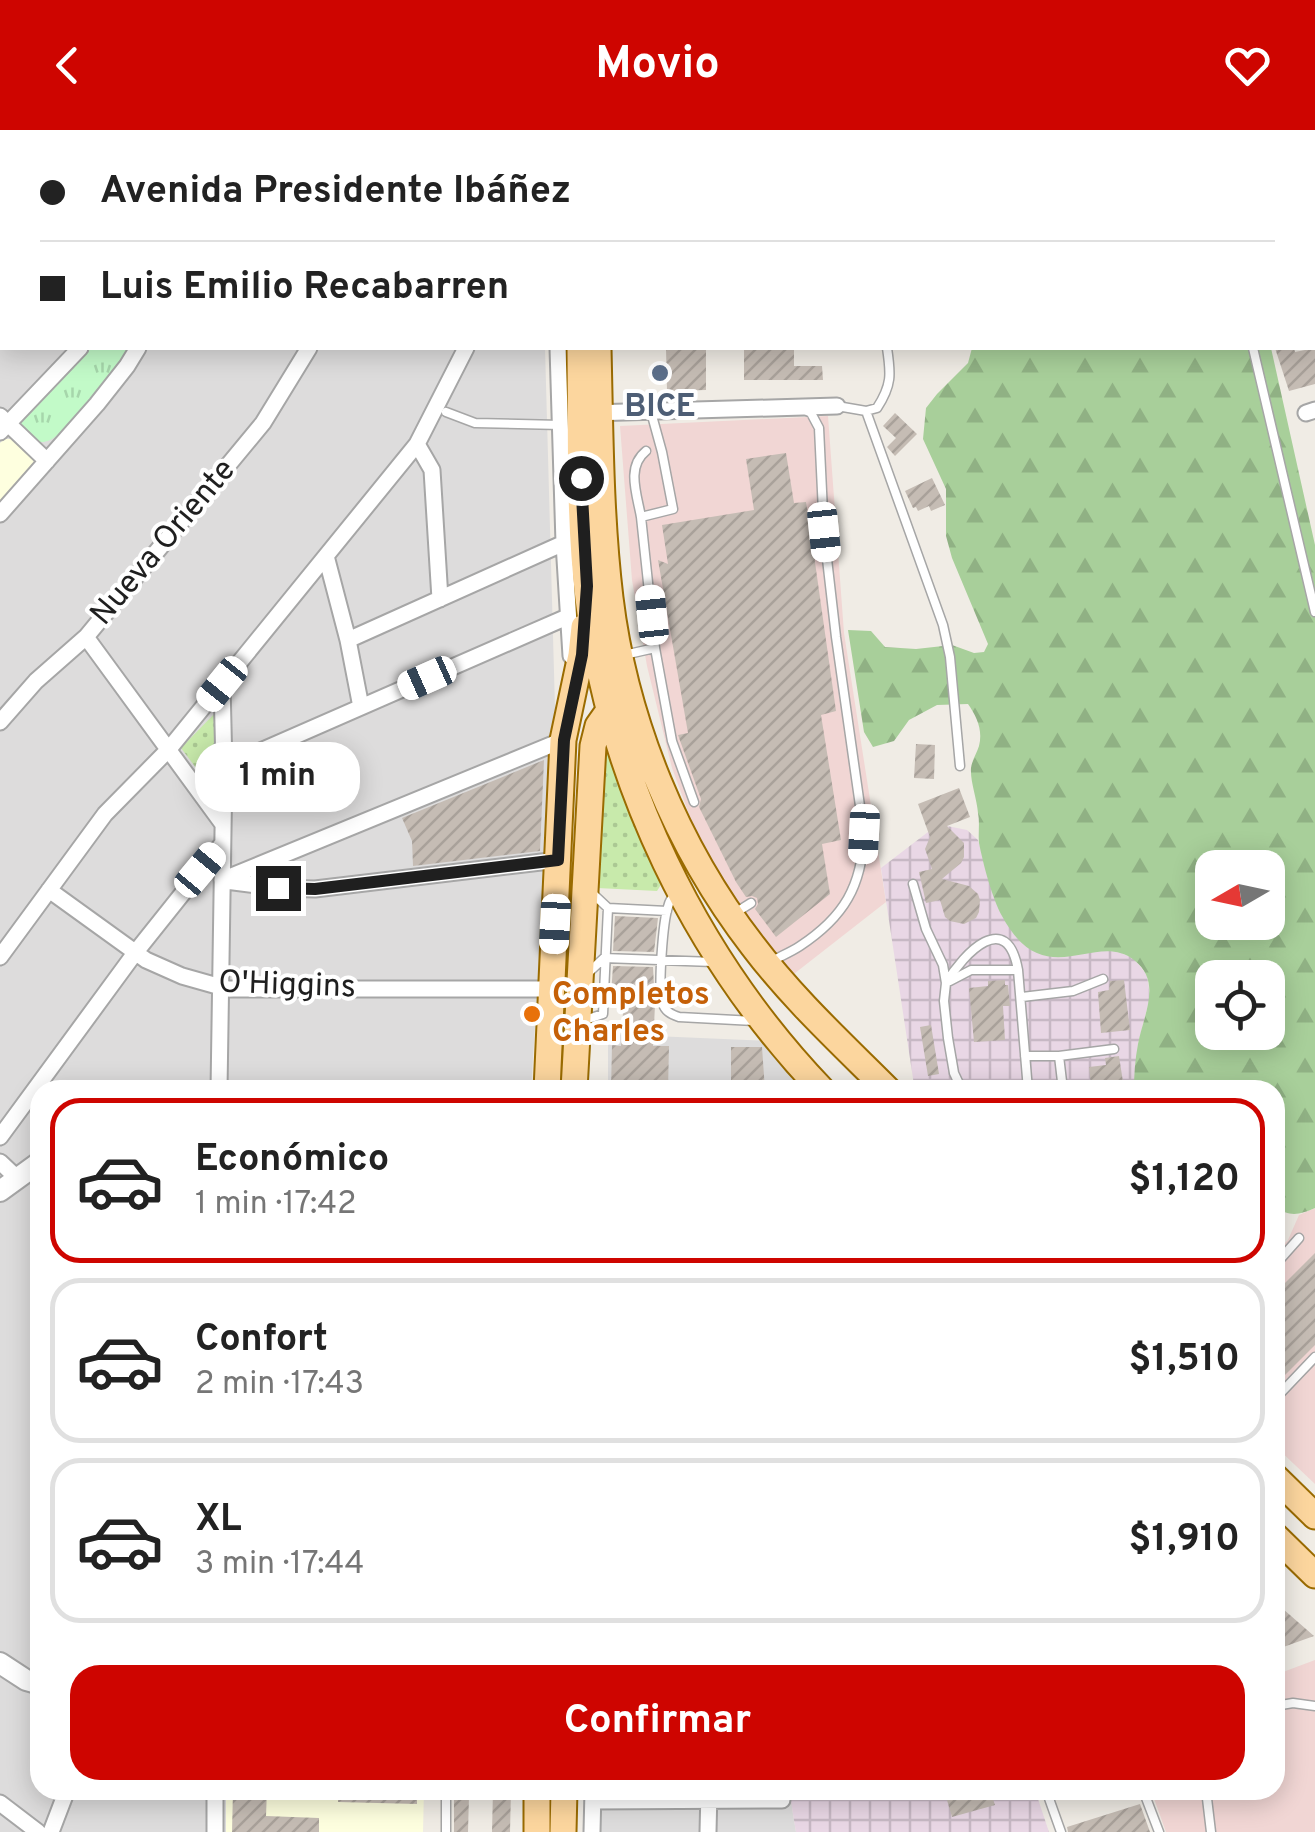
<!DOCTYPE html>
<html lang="es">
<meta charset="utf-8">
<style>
body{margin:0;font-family:Overpass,sans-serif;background:#f2f2f2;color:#222;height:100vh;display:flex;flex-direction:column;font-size:38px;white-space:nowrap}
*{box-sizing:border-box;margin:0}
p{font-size:32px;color:#767676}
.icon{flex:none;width:55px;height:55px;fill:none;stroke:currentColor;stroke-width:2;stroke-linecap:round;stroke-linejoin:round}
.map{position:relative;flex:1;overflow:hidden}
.details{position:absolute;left:30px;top:950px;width:1255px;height:720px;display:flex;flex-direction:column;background:#fff;border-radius:30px;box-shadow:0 5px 25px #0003}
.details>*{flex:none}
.guide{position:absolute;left:0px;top:0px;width:1315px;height:220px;box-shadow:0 5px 25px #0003;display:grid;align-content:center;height:220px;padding:0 40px;background:#fff}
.needle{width:65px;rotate:261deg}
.tools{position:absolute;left:1195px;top:720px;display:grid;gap:20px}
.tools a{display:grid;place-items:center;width:90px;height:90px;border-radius:20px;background:#fff;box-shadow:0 5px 25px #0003;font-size:50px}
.end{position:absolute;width:45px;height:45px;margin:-22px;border:12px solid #1f1f1f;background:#fff;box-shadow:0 0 0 5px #fff}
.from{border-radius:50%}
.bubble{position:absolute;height:70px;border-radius:30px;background:#fff;box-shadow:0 5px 25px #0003;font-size:32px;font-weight:700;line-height:70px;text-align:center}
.car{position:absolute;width:30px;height:60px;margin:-30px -15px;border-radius:12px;box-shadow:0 0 8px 2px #0007;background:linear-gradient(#fff 24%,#345 0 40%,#fff 0 76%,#345 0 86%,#fff 0)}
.guide b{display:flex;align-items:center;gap:35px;height:95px;font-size:38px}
.guide b+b{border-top:2px solid #e0e0e0}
.guide i{width:25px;height:25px;background:#222}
ul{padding:18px 0 0;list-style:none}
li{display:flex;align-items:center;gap:30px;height:165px;margin:0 20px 15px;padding:0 20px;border:5px solid #e0e0e0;border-radius:30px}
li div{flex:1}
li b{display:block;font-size:38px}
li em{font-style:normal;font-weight:700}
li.current{border-color:#ce0500}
li>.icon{width:90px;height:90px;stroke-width:1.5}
.action{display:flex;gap:20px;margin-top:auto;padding:20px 40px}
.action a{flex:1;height:115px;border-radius:30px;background:#ce0500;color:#fff;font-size:40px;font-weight:700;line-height:115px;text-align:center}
header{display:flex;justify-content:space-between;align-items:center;height:130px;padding:0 40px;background:#ce0500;color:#fff;font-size:45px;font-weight:700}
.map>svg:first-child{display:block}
.residential{fill:#dddcdc}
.commercial{fill:#f1d6d4}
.industrial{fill:url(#industrial-grid)}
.education{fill:#feffdf}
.grass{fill:url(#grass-dots)}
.forest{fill:url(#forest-firs);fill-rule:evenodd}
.park{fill:url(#park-tufts)}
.building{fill:url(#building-hatch)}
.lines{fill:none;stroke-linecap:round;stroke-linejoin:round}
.service-casing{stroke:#a6a6a6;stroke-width:11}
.minor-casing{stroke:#a6a6a6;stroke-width:19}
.tertiary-casing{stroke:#a6a6a6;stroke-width:24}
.primary-casing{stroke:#9a6b00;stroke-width:29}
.service{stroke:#fff;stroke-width:8}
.minor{stroke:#fff;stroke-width:15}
.tertiary{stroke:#fff;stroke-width:20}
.primary{stroke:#fcd69e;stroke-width:25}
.route{stroke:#1f1f1f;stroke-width:12}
.service-dot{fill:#5c6f8a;stroke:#fff;stroke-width:4}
.food-dot{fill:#e8710a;stroke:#fff;stroke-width:4}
.labels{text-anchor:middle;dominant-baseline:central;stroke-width:8;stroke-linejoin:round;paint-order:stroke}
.service-label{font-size:32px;font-weight:bold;fill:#4e5e75;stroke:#fff}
.street-label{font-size:32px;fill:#1f1f1f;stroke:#fff}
.food-label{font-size:32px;font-weight:bold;fill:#c56008;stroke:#fff;text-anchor:start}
</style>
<header><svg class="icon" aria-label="back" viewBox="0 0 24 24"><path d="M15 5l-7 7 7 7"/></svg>Movio<svg class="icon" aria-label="heart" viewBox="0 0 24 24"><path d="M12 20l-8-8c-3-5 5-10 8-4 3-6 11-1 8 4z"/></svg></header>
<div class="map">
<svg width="1315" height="1702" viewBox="0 0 1315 1702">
<defs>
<pattern id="industrial-grid" width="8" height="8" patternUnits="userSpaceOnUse" patternTransform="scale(2.5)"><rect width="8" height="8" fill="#e9d7e5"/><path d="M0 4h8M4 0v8" fill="none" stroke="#c7b8c4"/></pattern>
<pattern id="grass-dots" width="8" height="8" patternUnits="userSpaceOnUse" patternTransform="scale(2.5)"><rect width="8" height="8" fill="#c8eaab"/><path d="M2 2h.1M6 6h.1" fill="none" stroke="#abc893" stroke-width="1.8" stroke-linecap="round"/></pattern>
<pattern id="forest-firs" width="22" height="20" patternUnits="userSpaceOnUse" patternTransform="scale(2.5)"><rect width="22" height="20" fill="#a8cf9a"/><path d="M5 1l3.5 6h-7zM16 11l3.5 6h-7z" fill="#90b184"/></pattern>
<pattern id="park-tufts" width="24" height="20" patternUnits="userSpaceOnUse" patternTransform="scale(2.5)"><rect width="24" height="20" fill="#c2fac8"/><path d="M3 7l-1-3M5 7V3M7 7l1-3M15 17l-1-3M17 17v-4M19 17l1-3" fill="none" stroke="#a6d6ab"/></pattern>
<pattern id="building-hatch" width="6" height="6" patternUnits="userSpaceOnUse" patternTransform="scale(2.5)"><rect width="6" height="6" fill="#c5bcb4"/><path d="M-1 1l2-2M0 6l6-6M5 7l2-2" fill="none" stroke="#a9a19a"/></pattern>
</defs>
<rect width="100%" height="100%" fill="#f0ece5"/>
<!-- residential -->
<path class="residential" d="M0,0H540V2H2V218H545L555,578L531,960H40V1660H226V1702H0Z
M608,904L768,911L808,960H608Z
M601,1660H789L796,1702H601Z"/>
<!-- commercial -->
<path class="commercial" d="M828,286L844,503L886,772L790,847L763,816L700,714L672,638L647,536L632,450L620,296Z
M1315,1078V1354L1275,1316V1123L1288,1110L1299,1085Z
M1315,1530V1702H1166L1151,1660H1275V1545Z"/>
<!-- industrial -->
<path class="industrial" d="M947,696L967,700L978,710L993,759L1134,829L1147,845L1150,867L1138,914L1134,960H919L914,955L881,738L928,702Z
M789,1660H1035L1049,1702H796Z"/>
<!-- education -->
<path class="education" d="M4,309H12L34,329V336L0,373V313Z
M226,1660H424L423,1702H226Z"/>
<!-- grass -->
<path class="grass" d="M217,581V663H215L181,618Z
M606,619L609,620L635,693L662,753L657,761L597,758L604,620Z"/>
<!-- forest -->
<path class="forest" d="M972,218H1271L1315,415V1078C1299,1085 1290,1087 1275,1077V960H1134C1134,945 1135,929 1138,914C1143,886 1163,852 1134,830C1095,799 1045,866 1002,786C992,768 983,733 979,713C978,703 980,693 978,683C977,669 970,651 971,638C972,630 977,623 979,616C983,600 977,587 968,574L937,575L909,590L894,611L873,617L864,602L848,500L871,501L885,517L916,519L952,515L974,523L984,522L988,514L952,428L946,406V359L923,309L926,278L937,264L968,233ZM1212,738H1268V792H1212ZM1212,848H1268V902H1212Z"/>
<!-- park -->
<path class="park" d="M84,218H129C120,236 68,303 50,310C43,313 41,312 34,311L21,297L20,291Z"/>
<!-- building -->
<path class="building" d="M666,218H706V260L667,261Z
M744,218H794V236H822L823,250H744Z
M1275,218H1294L1295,222L1315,218V254L1289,261Z
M895,283L917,304L895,326L887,317L896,308L883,296Z
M786,323L794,373L806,372L812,411L836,581L821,585L841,710L822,714L830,764L776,807L755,779L758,774L757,768L752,766L746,767L736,752L699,677L701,669L678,605L688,603L658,430L668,434L662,395L754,380L746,329Z
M932,348L945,375L931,381L929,376L918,381L916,377L913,378L905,361Z
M916,614L935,615L934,649L914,648Z
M544,630L540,721L413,736L412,711L402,688Z
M959,658L970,687L947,696L964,713V727L961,733L942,749L969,756L978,764L980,770L979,782L976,788L964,794L950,791L945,787L940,770L926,773L919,742L932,739L925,719L930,707L918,674Z
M615,786L658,788L654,822L613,821Z
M613,836L653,837L655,875L653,916H669L668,960H611L612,915L621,916L624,866L611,865Z
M1005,850V855H1008L1010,876H1003L1005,910L974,912L969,858L988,856V851Z
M1124,850L1130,900L1101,903L1098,862L1109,860L1110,851Z
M931,895L939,944L928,946L920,897Z
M731,917H762L765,960H731Z
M1119,926L1123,952L1091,956L1089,937L1106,935L1105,928Z
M1315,1123V1215L1275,1255V1163Z
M1275,1472L1314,1506L1275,1520Z
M233,1660H267L266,1686L319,1688V1702H232Z
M339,1660H417V1674L338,1672Z
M493,1660H511L510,1702H492Z
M944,1660H990L995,1675L952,1687Z
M454,1666H469L468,1702H454Z
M1140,1674L1150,1702H1068L1067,1697Z"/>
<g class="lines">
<!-- service casing -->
<g class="service-casing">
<path id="service" d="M1207,0V2
M1253,218L1315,482
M837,276L866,281L877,278C892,255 891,244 887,218
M866,281L943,495L950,527L960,636
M446,282L475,293L561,295
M641,387C637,364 626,337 646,321
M655,518L672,611L694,672
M624,525L655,518L641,387L673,379L662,322L651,282
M913,754L926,799L943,835L946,853L944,871L948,908L954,943L962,960
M592,763L608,778L667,781
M677,764C671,769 670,769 668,777C663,791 658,857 662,872C665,881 670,884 679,887L754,891
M735,783L751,773
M772,831C781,826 791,822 800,816C844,787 862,756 864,704L836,507L824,403L819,298L811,283L805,280
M588,843L604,828L713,832
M950,851L971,840H1018
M946,853C964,823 1007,778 1018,840L1028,960
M1022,867L1073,861L1103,849
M582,891L603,884L608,778
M1025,926H1059L1114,919
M1059,926L1063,960
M1275,1135L1299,1108
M1275,1269L1315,1227
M1275,1576L1293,1573L1315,1576
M1046,1660L1061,1702
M1143,1660L1159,1702
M1206,1660L1211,1702
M446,1702V1660"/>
</g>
<!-- minor casing -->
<g class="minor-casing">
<path id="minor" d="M552,0V2
M40,2L41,0
M259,2L260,0
M436,2L438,0
M0,65L2,61
M0,102L2,104
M1312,110L1315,109
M558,218L564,413L571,526
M591,283L837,276
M1306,283L1315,280
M0,286L47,331
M0,302L80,218
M417,314L432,340L440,469
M0,384L97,274L127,236L138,218
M326,426L348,510L361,577
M86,507L222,693
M348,510L564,413
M0,592L36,551L86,507L263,293L309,218
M224,637L567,487
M222,750L563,610L564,604
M226,751L278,758L315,759L558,730
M49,760L146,830L182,846L228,859H552
M0,827L105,684L169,619L417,314L466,218
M219,960L224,637L222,554
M0,1007L135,823L222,714
M0,1032L17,1048
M593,1671L782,1670
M0,1673L38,1702
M51,1702L67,1660
M215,1702V1660
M592,1702L593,1660
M708,1702L709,1661"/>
</g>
<!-- tertiary casing -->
<g class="tertiary-casing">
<path id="tertiary" d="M0,1061L40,1032
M0,1533L26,1550L40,1554"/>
</g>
<!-- primary casing -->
<g class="primary-casing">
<path id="primary" d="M581,0V2
M580,218C581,301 578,385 588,468C610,651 695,827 822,960
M598,218C600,301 600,385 610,468C625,592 677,718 753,816C793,869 842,914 888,960
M547,960L563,610L581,525L584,497
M574,960L593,616L598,596L615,572
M1275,1347L1315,1386
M1275,1406L1315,1445
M537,1702V1660
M563,1702L564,1660"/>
</g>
<!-- service -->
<use href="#service" class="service"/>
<!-- minor -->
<use href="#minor" class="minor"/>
<!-- tertiary -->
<use href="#tertiary" class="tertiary"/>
<!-- primary -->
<use href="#primary" class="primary"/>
</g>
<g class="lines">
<!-- route -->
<path class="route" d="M278,758L315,759L558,730L564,610L582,525L587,456L581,348"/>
</g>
<!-- markers -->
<circle class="service-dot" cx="660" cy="243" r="10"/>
<circle class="food-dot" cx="532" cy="884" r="10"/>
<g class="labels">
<!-- service labels -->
<g class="service-label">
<text x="660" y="278">BICE</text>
</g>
<!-- street labels -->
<g class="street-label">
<text transform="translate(164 413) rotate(-50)">Nueva Oriente</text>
<text transform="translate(287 856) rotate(2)">O'Higgins</text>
</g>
<!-- food labels -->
<g class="food-label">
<text x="552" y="866">Completos<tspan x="552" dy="37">Charles</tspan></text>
</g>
</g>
</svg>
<div class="tools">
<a><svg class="needle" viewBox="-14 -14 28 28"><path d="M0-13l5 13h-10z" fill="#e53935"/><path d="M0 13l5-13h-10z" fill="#767676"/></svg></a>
<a><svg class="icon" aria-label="locate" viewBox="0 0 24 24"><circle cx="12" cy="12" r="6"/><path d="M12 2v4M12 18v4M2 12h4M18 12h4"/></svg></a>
</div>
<i class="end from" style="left:581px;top:348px"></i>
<i class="end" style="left:278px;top:758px"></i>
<div class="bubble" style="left:195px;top:612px;width:165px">1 min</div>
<i class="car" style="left:824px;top:402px;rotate:174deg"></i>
<i class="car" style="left:652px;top:485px;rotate:354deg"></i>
<i class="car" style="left:427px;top:548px;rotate:246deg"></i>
<i class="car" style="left:222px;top:554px;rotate:219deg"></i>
<i class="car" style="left:864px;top:704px;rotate:183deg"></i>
<i class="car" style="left:200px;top:740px;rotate:40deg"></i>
<i class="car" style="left:555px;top:794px;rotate:183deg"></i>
<div class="guide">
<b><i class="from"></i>Avenida Presidente Ibáñez</b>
<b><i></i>Luis Emilio Recabarren</b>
</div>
<section class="details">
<ul>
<li class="current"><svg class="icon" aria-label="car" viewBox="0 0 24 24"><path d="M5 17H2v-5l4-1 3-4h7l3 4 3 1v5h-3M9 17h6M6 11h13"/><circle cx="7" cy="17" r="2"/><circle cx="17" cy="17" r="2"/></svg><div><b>Económico</b><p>1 min · 17:42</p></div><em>$1,120</em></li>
<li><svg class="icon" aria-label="car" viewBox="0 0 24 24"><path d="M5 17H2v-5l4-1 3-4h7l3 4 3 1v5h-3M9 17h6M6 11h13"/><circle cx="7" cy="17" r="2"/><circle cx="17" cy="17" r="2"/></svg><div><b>Confort</b><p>2 min · 17:43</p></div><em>$1,510</em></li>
<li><svg class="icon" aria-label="car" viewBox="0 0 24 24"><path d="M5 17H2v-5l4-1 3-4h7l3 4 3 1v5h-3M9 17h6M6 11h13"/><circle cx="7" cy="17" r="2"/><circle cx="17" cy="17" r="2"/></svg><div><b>XL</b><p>3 min · 17:44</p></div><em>$1,910</em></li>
</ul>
<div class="action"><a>Confirmar</a></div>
</section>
</div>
